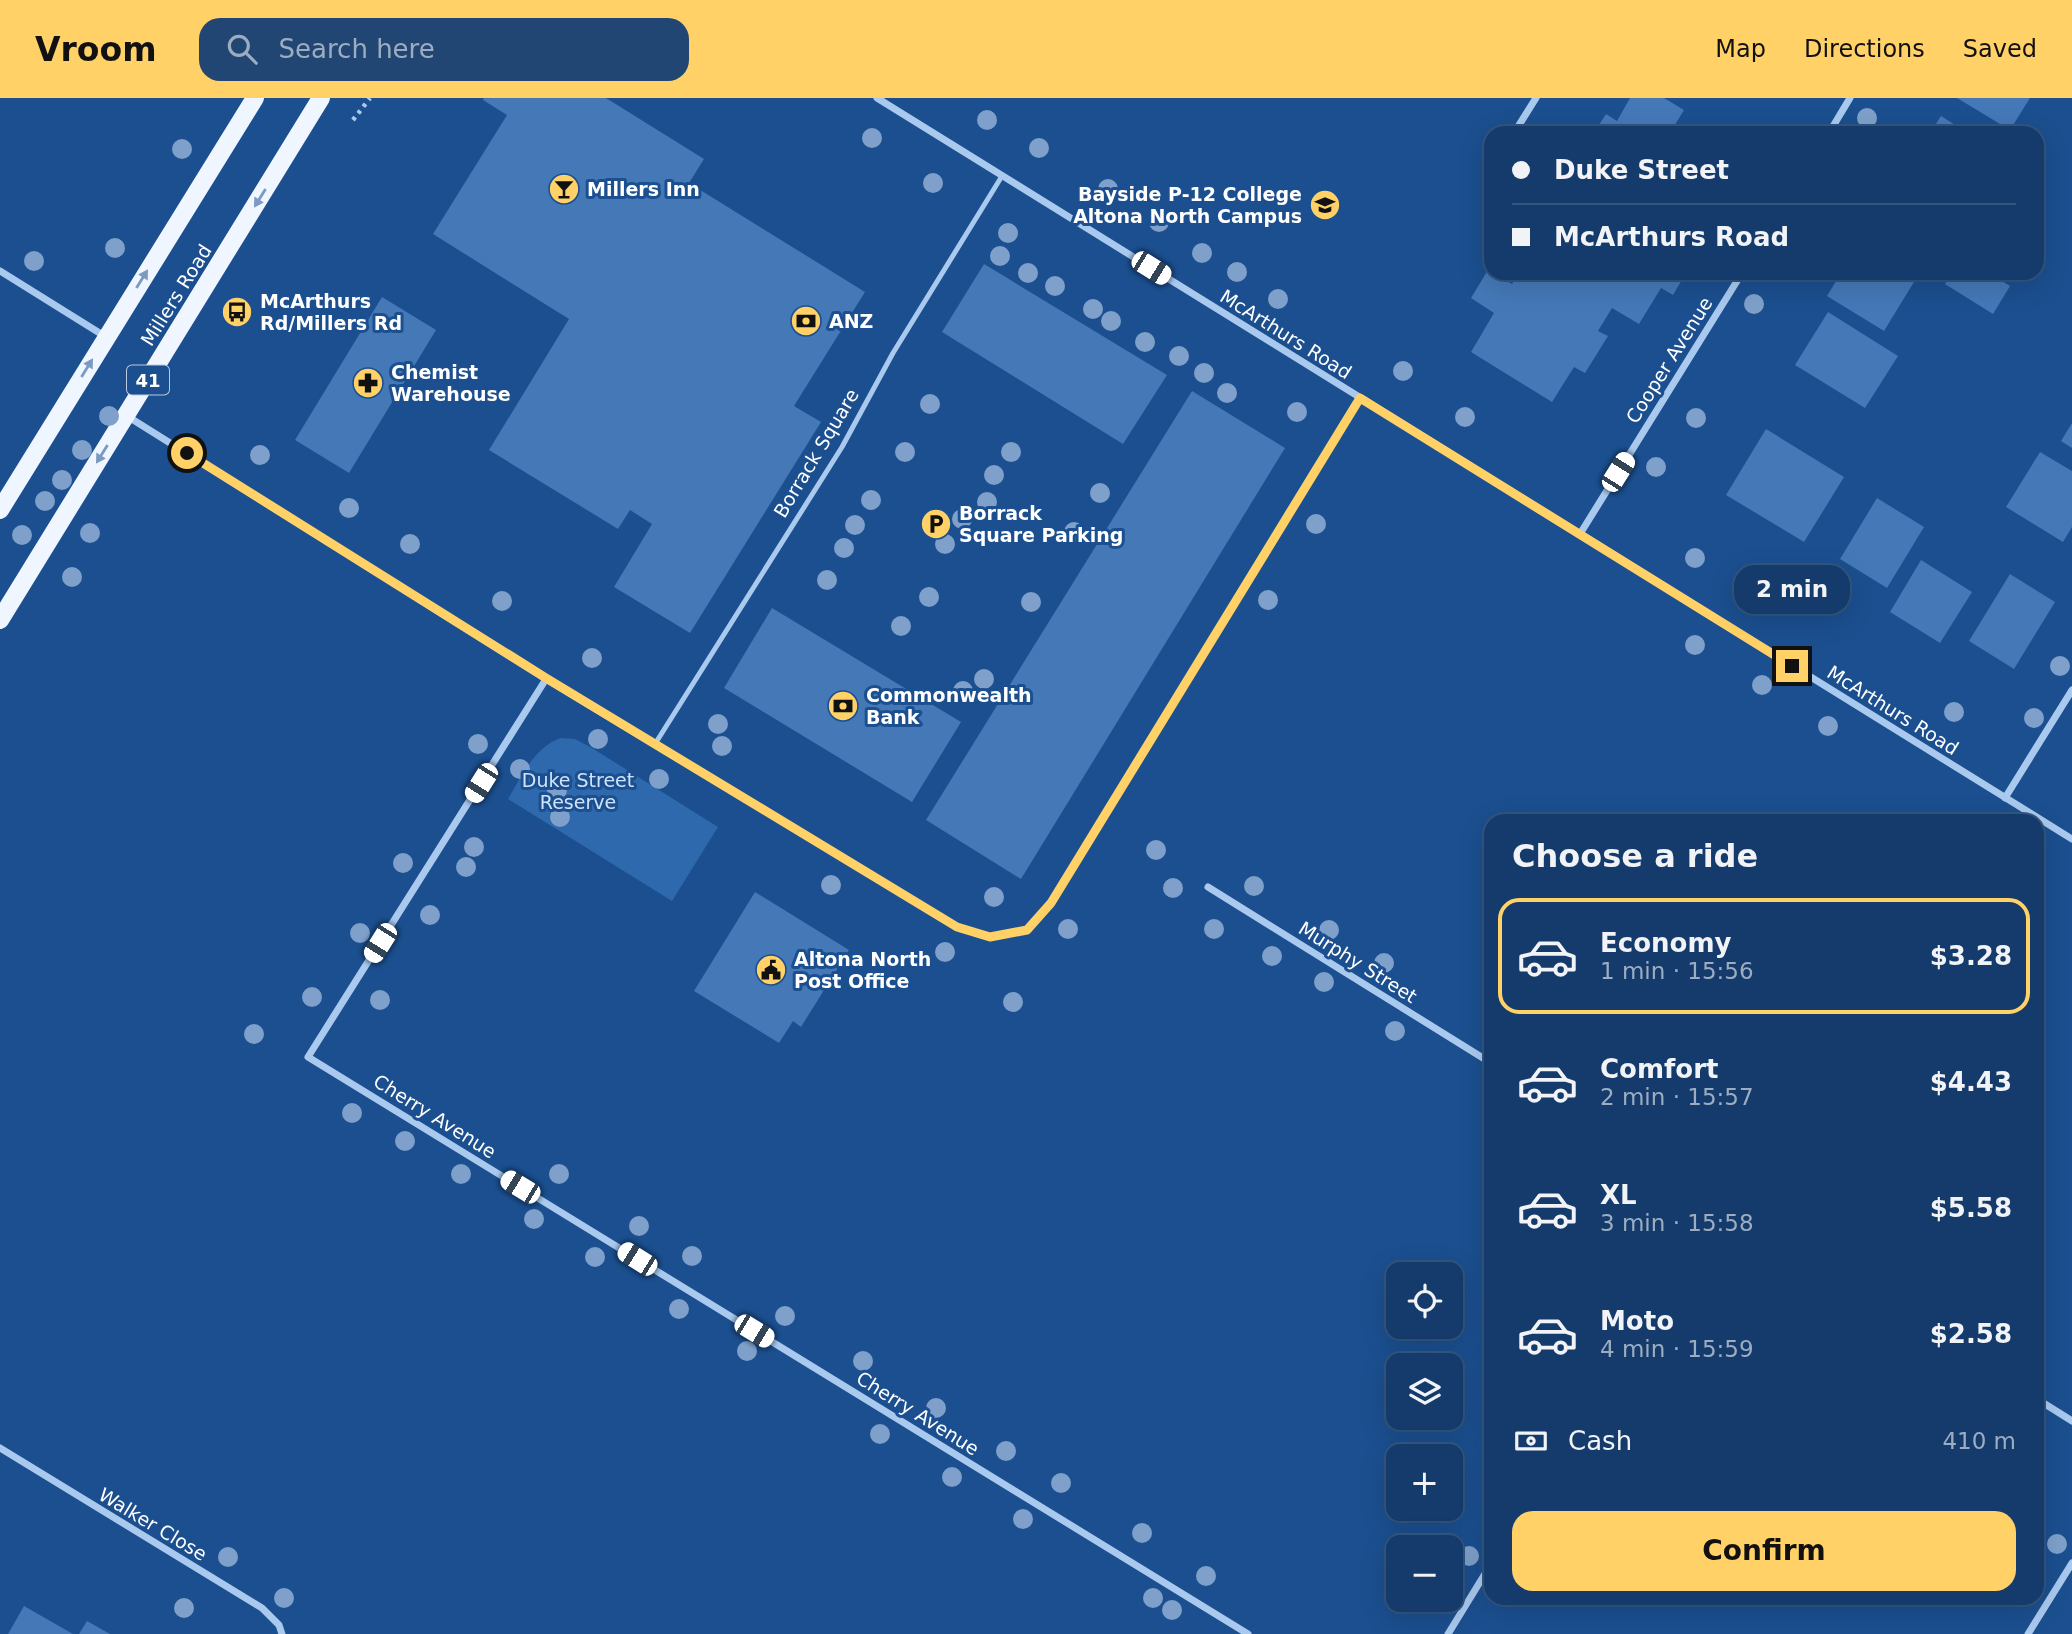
<!DOCTYPE html>
<meta charset="utf-8">
<style>
body{margin:0;font-family:"DejaVu Sans",sans-serif;background:#214673;color:#f1f3f6;height:100vh;display:flex;flex-direction:column;font-size:26px;white-space:nowrap}
*{box-sizing:border-box;margin:0}
p{font-size:23px;color:#9dadc1}
.icon{flex:none;width:38px;height:38px;fill:none;stroke:currentColor;stroke-width:2;stroke-linecap:round;stroke-linejoin:round}
.map{position:relative;flex:1;overflow:hidden}
.panel{position:absolute;left:1484px;top:716px;width:560px;height:791px;display:flex;flex-direction:column;background:#143b6b;border-radius:21px;box-shadow:0 7px 28px #0002,0 0 0 2px #33557e}
.panel>*{flex:none}
.top-card{position:absolute;left:1484px;top:28px;width:560px;height:154px;border-radius:21px;box-shadow:0 7px 28px #0002,0 0 0 2px #33557e;display:grid;align-content:center;height:154px;padding:0 28px;background:#143b6b}
.fabs{position:absolute;left:1386px;top:1164px;display:grid;gap:14px}
.fabs a{display:grid;place-items:center;width:77px;height:77px;border-radius:14px;background:#143b6b;box-shadow:0 7px 28px #0002,0 0 0 2px #33557e;font-size:35px}
.end{position:absolute;width:32px;height:32px;margin:-16px;border:9px solid #ffd166;background:#111;box-shadow:0 0 0 4px #111}
.from{border-radius:50%}
.bubble{position:absolute;height:49px;border-radius:21px;background:#143b6b;box-shadow:0 7px 28px #0002,0 0 0 2px #33557e;font-size:23px;font-weight:700;line-height:49px;text-align:center}
.car{position:absolute;width:21px;height:42px;margin:-21px -10px;border-radius:9px;box-shadow:0 0 5px 2px #0007;background:linear-gradient(#fff 24%,#345 0 40%,#fff 0 76%,#345 0 86%,#fff 0)}
.top-card b{display:flex;align-items:center;gap:24px;height:66px;font-size:26px}
.top-card b+b{border-top:2px solid #33557e}
.top-card i{width:18px;height:18px;background:#f1f3f6}
ul{padding:0;list-style:none}
li{display:flex;align-items:center;gap:21px;height:116px;margin:0 14px 10px;padding:0 14px;border:4px solid transparent;border-radius:21px}
li div{flex:1}
li b{display:block;font-size:26px}
li em{font-style:normal;font-weight:700}
li.selected{border-color:#ffd166}
li>.icon{width:63px;height:63px;stroke-width:1.5}
h2{padding:0 28px;font-size:32px;line-height:84px}
.pay{display:flex;align-items:center;gap:18px;height:77px;padding:0 28px;font-size:26px}
.pay p{margin-inline-start:auto}
.button{display:flex;gap:14px;margin-top:auto;padding:14px 28px}
.button a{flex:1;height:80px;border-radius:21px;background:#ffd166;color:#111;font-size:28px;font-weight:700;line-height:80px;text-align:center}
header{display:flex;align-items:center;gap:42px;box-sizing:border-box;height:98px;padding:0 35px;background:#ffd166;color:#111}
header strong{font-size:33px}
nav{display:flex;gap:38px;margin-inline-start:auto;font-size:24px}
.search{width:490px;height:63px;background:#214673;display:flex;align-items:center;gap:18px;box-sizing:border-box;padding:0 24px;border-radius:21px;color:#9dadc1;font-size:26px}
.map>svg:first-child{display:block}
.green{fill:#2e69ad}
.building{fill:#4478b7}
.lines{fill:none;stroke-linecap:round;stroke-linejoin:round}
.path{stroke:#a9c9ee;stroke-width:4.5;stroke-dasharray:3.5 5;stroke-linecap:butt}
.service{stroke:#a9c9ee;stroke-width:5}
.minor{stroke:#a9c9ee;stroke-width:7}
.primary{stroke:#f0f6ff;stroke-width:18}
.tree{fill:#7ea0ca}
.oneway{fill:#7b9ac1}
.route{stroke:#ffd166;stroke-width:9}
.labels{text-anchor:middle;dominant-baseline:central;stroke-width:6;stroke-linejoin:round;paint-order:stroke}
.shield{fill:#1b4f8f;stroke:#bbcadd;stroke-width:2}
.shield-label{font-size:18px;font-weight:bold;fill:#fff}
.poi-label{font-size:19px;font-weight:bold;fill:#fff;stroke:#1b4f8f;text-anchor:start}
.street-label{font-size:19px;fill:#fff;stroke:#1b4f8f}
.park-label{font-size:19px;fill:#cfe3fa;stroke:#1b4f8f}
</style>
<header>
<strong>Vroom</strong>
<div class="search"><svg class="icon" aria-label="search" viewBox="0 0 24 24"><circle cx="10" cy="10" r="6"/><path d="M15 15l6 6"/></svg>Search here</div>
<nav><a>Map</a><a>Directions</a><a>Saved</a></nav>
</header>
<div class="map">
<svg width="2072" height="1536" viewBox="0 0 2072 1536">
<rect width="100%" height="100%" fill="#1b4f8f"/>
<!-- green -->
<path class="green" d="M561,640L575,641L592,650L718,729L672,803L508,701C522,678 534,649 561,640Z"/>
<!-- building -->
<path class="building" d="M484,0H606L704,61L689,85L865,194L794,308L821,324L690,535L614,489L652,426L630,412L618,431L489,352L569,221L433,136L507,17L483,2Z
M1630,0H1664L1684,12L1670,35H1594L1606,16L1617,23Z
M1957,0H2030L2010,32Z
M1941,18L1968,35H1930Z
M984,166L1167,277L1123,346L942,234Z
M1488,172L1512,186L1519,175H1686L1673,197L1661,190L1639,226L1612,210L1598,233L1608,238L1585,275L1574,269L1552,304L1471,254L1494,215L1471,200Z
M1841,175H1900L1914,184L1884,233L1827,198Z
M1952,175H1989L2010,188L1993,216L1945,186Z
M382,199L436,232L349,375L295,342Z
M1828,214L1898,258L1865,310L1795,267Z
M1192,293L1285,350L1021,781L926,722Z
M2072,325V350L2061,343Z
M1766,331L1844,379L1804,444L1726,397Z
M2040,354L2072,373V429L2063,444L2006,409Z
M1877,400L1924,429L1887,490L1840,461Z
M1921,462L1972,494L1940,545L1890,514Z
M2010,476L2055,504L2014,571L1969,543Z
M772,510L961,624L912,704L724,590Z
M755,794L849,852L801,929L793,923L779,945L694,893Z
M24,1508L73,1536H8Z
M87,1523L110,1536H79Z"/>
<g class="lines">
<!-- path -->
<path class="path" d="M353,22L370,0"/>
<!-- service -->
<path class="service" d="M655,646L842,349L893,255L1002,78"/>
<!-- minor -->
<path class="minor" d="M877,0L2072,741
M1514,35L1536,0
M1829,35L1850,0
M0,173L106,239
M127,318L546,581L957,829L990,839L1027,832L1051,805L1360,300
M1580,436L1742,175
M546,581L308,959L1248,1536
M2005,700L2072,592
M1208,789L1491,965
M2037,1301L2072,1323
M0,1350L262,1510L279,1527L282,1536
M1448,1536L1491,1466
M2028,1536L2072,1465"/>
<!-- primary -->
<path class="primary" d="M0,412L255,0
M0,522L321,0"/>
</g>
<!-- trees -->
<g class="tree">
<circle cx="1867" cy="20" r="10"/>
<circle cx="987" cy="22" r="10"/>
<circle cx="872" cy="40" r="10"/>
<circle cx="1039" cy="50" r="10"/>
<circle cx="182" cy="51" r="10"/>
<circle cx="933" cy="85" r="10"/>
<circle cx="1108" cy="91" r="10"/>
<circle cx="1159" cy="124" r="10"/>
<circle cx="1008" cy="135" r="10"/>
<circle cx="115" cy="150" r="10"/>
<circle cx="1202" cy="155" r="10"/>
<circle cx="1000" cy="158" r="10"/>
<circle cx="34" cy="163" r="10"/>
<circle cx="1237" cy="174" r="10"/>
<circle cx="1028" cy="175" r="10"/>
<circle cx="1055" cy="188" r="10"/>
<circle cx="1278" cy="201" r="10"/>
<circle cx="1754" cy="206" r="10"/>
<circle cx="1093" cy="211" r="10"/>
<circle cx="1111" cy="223" r="10"/>
<circle cx="1145" cy="244" r="10"/>
<circle cx="1179" cy="258" r="10"/>
<circle cx="1403" cy="273" r="10"/>
<circle cx="1204" cy="275" r="10"/>
<circle cx="1227" cy="295" r="10"/>
<circle cx="930" cy="306" r="10"/>
<circle cx="1297" cy="314" r="10"/>
<circle cx="109" cy="318" r="10"/>
<circle cx="1465" cy="319" r="10"/>
<circle cx="1696" cy="320" r="10"/>
<circle cx="82" cy="352" r="10"/>
<circle cx="905" cy="354" r="10"/>
<circle cx="1011" cy="354" r="10"/>
<circle cx="260" cy="357" r="10"/>
<circle cx="1656" cy="369" r="10"/>
<circle cx="994" cy="377" r="10"/>
<circle cx="62" cy="382" r="10"/>
<circle cx="1100" cy="395" r="10"/>
<circle cx="871" cy="402" r="10"/>
<circle cx="45" cy="403" r="10"/>
<circle cx="987" cy="404" r="10"/>
<circle cx="349" cy="410" r="10"/>
<circle cx="962" cy="421" r="10"/>
<circle cx="1316" cy="426" r="10"/>
<circle cx="855" cy="427" r="10"/>
<circle cx="1074" cy="434" r="10"/>
<circle cx="90" cy="435" r="10"/>
<circle cx="22" cy="437" r="10"/>
<circle cx="410" cy="446" r="10"/>
<circle cx="945" cy="446" r="10"/>
<circle cx="844" cy="450" r="10"/>
<circle cx="1695" cy="460" r="10"/>
<circle cx="72" cy="479" r="10"/>
<circle cx="827" cy="482" r="10"/>
<circle cx="1744" cy="488" r="10"/>
<circle cx="929" cy="499" r="10"/>
<circle cx="1268" cy="502" r="10"/>
<circle cx="502" cy="503" r="10"/>
<circle cx="1031" cy="504" r="10"/>
<circle cx="901" cy="528" r="10"/>
<circle cx="1695" cy="547" r="10"/>
<circle cx="592" cy="560" r="10"/>
<circle cx="2060" cy="568" r="10"/>
<circle cx="984" cy="581" r="10"/>
<circle cx="1762" cy="587" r="10"/>
<circle cx="963" cy="593" r="10"/>
<circle cx="1954" cy="614" r="10"/>
<circle cx="2034" cy="620" r="10"/>
<circle cx="718" cy="626" r="10"/>
<circle cx="1828" cy="628" r="10"/>
<circle cx="598" cy="641" r="10"/>
<circle cx="478" cy="646" r="10"/>
<circle cx="722" cy="648" r="10"/>
<circle cx="520" cy="671" r="10"/>
<circle cx="659" cy="681" r="10"/>
<circle cx="557" cy="692" r="10"/>
<circle cx="560" cy="719" r="10"/>
<circle cx="474" cy="749" r="10"/>
<circle cx="1156" cy="752" r="10"/>
<circle cx="403" cy="765" r="10"/>
<circle cx="466" cy="769" r="10"/>
<circle cx="831" cy="787" r="10"/>
<circle cx="1254" cy="788" r="10"/>
<circle cx="1173" cy="790" r="10"/>
<circle cx="994" cy="799" r="10"/>
<circle cx="430" cy="817" r="10"/>
<circle cx="1068" cy="831" r="10"/>
<circle cx="1214" cy="831" r="10"/>
<circle cx="1329" cy="832" r="10"/>
<circle cx="360" cy="835" r="10"/>
<circle cx="945" cy="854" r="10"/>
<circle cx="1272" cy="858" r="10"/>
<circle cx="1384" cy="865" r="10"/>
<circle cx="1324" cy="884" r="10"/>
<circle cx="312" cy="899" r="10"/>
<circle cx="380" cy="902" r="10"/>
<circle cx="1013" cy="904" r="10"/>
<circle cx="1395" cy="933" r="10"/>
<circle cx="254" cy="936" r="10"/>
<circle cx="352" cy="1015" r="10"/>
<circle cx="405" cy="1043" r="10"/>
<circle cx="461" cy="1076" r="10"/>
<circle cx="559" cy="1076" r="10"/>
<circle cx="534" cy="1121" r="10"/>
<circle cx="639" cy="1128" r="10"/>
<circle cx="692" cy="1158" r="10"/>
<circle cx="595" cy="1159" r="10"/>
<circle cx="679" cy="1211" r="10"/>
<circle cx="785" cy="1218" r="10"/>
<circle cx="747" cy="1253" r="10"/>
<circle cx="863" cy="1263" r="10"/>
<circle cx="936" cy="1310" r="10"/>
<circle cx="880" cy="1336" r="10"/>
<circle cx="1006" cy="1353" r="10"/>
<circle cx="952" cy="1379" r="10"/>
<circle cx="1061" cy="1385" r="10"/>
<circle cx="1023" cy="1421" r="10"/>
<circle cx="1142" cy="1435" r="10"/>
<circle cx="2057" cy="1446" r="10"/>
<circle cx="1469" cy="1458" r="10"/>
<circle cx="228" cy="1459" r="10"/>
<circle cx="1206" cy="1478" r="10"/>
<circle cx="284" cy="1500" r="10"/>
<circle cx="1153" cy="1500" r="10"/>
<circle cx="184" cy="1510" r="10"/>
<circle cx="1172" cy="1512" r="10"/>
</g>
<!-- one-way arrows -->
<defs><path id="oneway-solid" d="M-6-.8H1V-3.2L6.5 0L1 3.2V.8H-6Z" transform="scale(1.75)"/></defs>
<g class="oneway">
<use href="#oneway-solid" transform="translate(260 100) rotate(122)"/>
<use href="#oneway-solid" transform="translate(142 181) rotate(-58)"/>
<use href="#oneway-solid" transform="translate(87 270) rotate(-58)"/>
<use href="#oneway-solid" transform="translate(102 356) rotate(122)"/>
</g>
<g class="lines">
<!-- route -->
<path class="route" d="M187,355L546,580L957,829L990,839L1027,832L1051,805L1360,300L1792,568"/>
</g>
<!-- icons -->
<defs>
<g id="bar-disc" transform="scale(1.575)"><circle r="9.5" fill="#ffd166" stroke="#1b4f8f"/><path d="M-6-5H6L.8 .8V4.5H3.5V6h-7V4.5H-.8V.8Z" fill="#111"/></g>
<g id="school-disc" transform="scale(1.575)"><circle r="9.5" fill="#ffd166" stroke="#1b4f8f"/><path d="M0-5L7-2L0 1L-7-2ZM-4 1L0 2.5L4 1V4Q0 6-4 4Z" fill="#111"/></g>
<g id="bus-disc" transform="scale(1.575)"><circle r="9.5" fill="#ffd166" stroke="#1b4f8f"/><path d="M-5-6H5V4H4V6H2V4H-2V6H-4V4H-5ZM-3.5-4V0h7V-4ZM-3.5 1.2v1.5H-2V1.2ZM2 1.2v1.5H3.5V1.2Z" fill="#111"/></g>
<g id="bank-disc" transform="scale(1.575)"><circle r="9.5" fill="#ffd166" stroke="#1b4f8f"/><path d="M-6-4H6V4H-6ZM0-2.3a2.3 2.3 0 1 0 0 4.6a2.3 2.3 0 1 0 0-4.6Z" fill="#111"/></g>
<g id="pharmacy-disc" transform="scale(1.575)"><circle r="9.5" fill="#ffd166" stroke="#1b4f8f"/><path d="M-2-6h4v4h4v4h-4v4h-4v-4h-4v-4h4Z" fill="#111"/></g>
<g id="parking-disc" transform="scale(1.575)"><circle r="9.5" fill="#ffd166" stroke="#1b4f8f"/><path d="M-3.5-5.5H1a3.5 3.5 0 0 1 0 7H-1V5.5H-3.5ZM-1-3.4V-.6H.8a1.4 1.4 0 0 0 0-2.8Z" fill="#111"/></g>
<g id="civic-disc" transform="scale(1.575)"><circle r="9.5" fill="#ffd166" stroke="#1b4f8f"/><path d="M-.6-6.5H3V-4.5H.6V-3L4-1V1h2V6H-6V1h2V-1L-.6-3ZM-1.2 2.5V6h2.4V2.5Z" fill="#111"/></g>
</defs>
<g fill-rule="evenodd">
<use href="#bar-disc" x="564" y="91"/>
<use href="#school-disc" x="1325" y="107"/>
<use href="#bus-disc" x="237" y="214"/>
<use href="#bank-disc" x="806" y="223"/>
<use href="#pharmacy-disc" x="368" y="285"/>
<use href="#parking-disc" x="936" y="426"/>
<use href="#bank-disc" x="843" y="608"/>
<use href="#civic-disc" x="771" y="872"/>
</g>
<g class="labels">
<!-- shield labels -->
<rect class="shield" x="127" y="267.5" width="42" height="29" rx="5"/>
<g class="shield-label">
<text x="148" y="282">41</text>
</g>
<!-- poi labels -->
<g class="poi-label">
<text x="587" y="91">Millers Inn</text>
<text x="1302" y="96" text-anchor="end">Bayside P-12 College<tspan x="1302" dy="22">Altona North Campus</tspan></text>
<text x="260" y="203">McArthurs<tspan x="260" dy="22">Rd/Millers Rd</tspan></text>
<text x="829" y="223">ANZ</text>
<text x="391" y="274">Chemist<tspan x="391" dy="22">Warehouse</tspan></text>
<text x="959" y="415">Borrack<tspan x="959" dy="22">Square Parking</tspan></text>
<text x="866" y="597">Commonwealth<tspan x="866" dy="22">Bank</tspan></text>
<text x="794" y="861">Altona North<tspan x="794" dy="22">Post Office</tspan></text>
</g>
<!-- street labels -->
<g class="street-label">
<text transform="translate(176 197) rotate(-58)">Millers Road</text>
<text transform="translate(1286 236) rotate(32)">McArthurs Road</text>
<text transform="translate(1669 262) rotate(-58)">Cooper Avenue</text>
<text transform="translate(816 355) rotate(-59)">Borrack Square</text>
<text transform="translate(1893 612) rotate(32)">McArthurs Road</text>
<text transform="translate(1358 864) rotate(32)">Murphy Street</text>
<text transform="translate(435 1018) rotate(32)">Cherry Avenue</text>
<text transform="translate(918 1315) rotate(32)">Cherry Avenue</text>
<text transform="translate(153 1426) rotate(31)">Walker Close</text>
</g>
<!-- park labels -->
<g class="park-label">
<text x="578" y="682">Duke Street<tspan x="578" dy="22">Reserve</tspan></text>
</g>
</g>
</svg>
<div class="fabs">
<a><svg class="icon" aria-label="locate" viewBox="0 0 24 24"><circle cx="12" cy="12" r="6"/><path d="M12 2v4M12 18v4M2 12h4M18 12h4"/></svg></a>
<a><svg class="icon" aria-label="layers" viewBox="0 0 24 24"><path d="M12 4l9 5-9 5-9-5zM3 14l9 5 9-5"/></svg></a>
<a>+</a>
<a>−</a>
</div>
<i class="end from" style="left:187px;top:355px"></i>
<i class="end" style="left:1792px;top:568px"></i>
<div class="bubble" style="left:1734px;top:467px;width:116px">2 min</div>
<i class="car" style="left:1151px;top:170px;rotate:122deg"></i>
<i class="car" style="left:1618px;top:374px;rotate:32deg"></i>
<i class="car" style="left:481px;top:685px;rotate:212deg"></i>
<i class="car" style="left:380px;top:845px;rotate:212deg"></i>
<i class="car" style="left:520px;top:1089px;rotate:301deg"></i>
<i class="car" style="left:637px;top:1161px;rotate:302deg"></i>
<i class="car" style="left:754px;top:1233px;rotate:121deg"></i>
<div class="top-card">
<b><i class="from"></i>Duke Street</b>
<b><i></i>McArthurs Road</b>
</div>
<section class="panel">
<h2>Choose a ride</h2>
<ul>
<li class="selected"><svg class="icon" aria-label="car" viewBox="0 0 24 24"><path d="M5 17H2v-5l4-1 3-4h7l3 4 3 1v5h-3M9 17h6M6 11h13"/><circle cx="7" cy="17" r="2"/><circle cx="17" cy="17" r="2"/></svg><div><b>Economy</b><p>1 min · 15:56</p></div><em>$3.28</em></li>
<li><svg class="icon" aria-label="car" viewBox="0 0 24 24"><path d="M5 17H2v-5l4-1 3-4h7l3 4 3 1v5h-3M9 17h6M6 11h13"/><circle cx="7" cy="17" r="2"/><circle cx="17" cy="17" r="2"/></svg><div><b>Comfort</b><p>2 min · 15:57</p></div><em>$4.43</em></li>
<li><svg class="icon" aria-label="car" viewBox="0 0 24 24"><path d="M5 17H2v-5l4-1 3-4h7l3 4 3 1v5h-3M9 17h6M6 11h13"/><circle cx="7" cy="17" r="2"/><circle cx="17" cy="17" r="2"/></svg><div><b>XL</b><p>3 min · 15:58</p></div><em>$5.58</em></li>
<li><svg class="icon" aria-label="car" viewBox="0 0 24 24"><path d="M5 17H2v-5l4-1 3-4h7l3 4 3 1v5h-3M9 17h6M6 11h13"/><circle cx="7" cy="17" r="2"/><circle cx="17" cy="17" r="2"/></svg><div><b>Moto</b><p>4 min · 15:59</p></div><em>$2.58</em></li>
</ul>
<div class="pay"><svg class="icon" aria-label="cash" viewBox="0 0 24 24"><path d="M3 7h18v10H3z"/><circle cx="12" cy="12" r="2"/></svg>Cash<p>410 m</p></div>
<div class="button"><a>Confirm</a></div>
</section>
</div>
